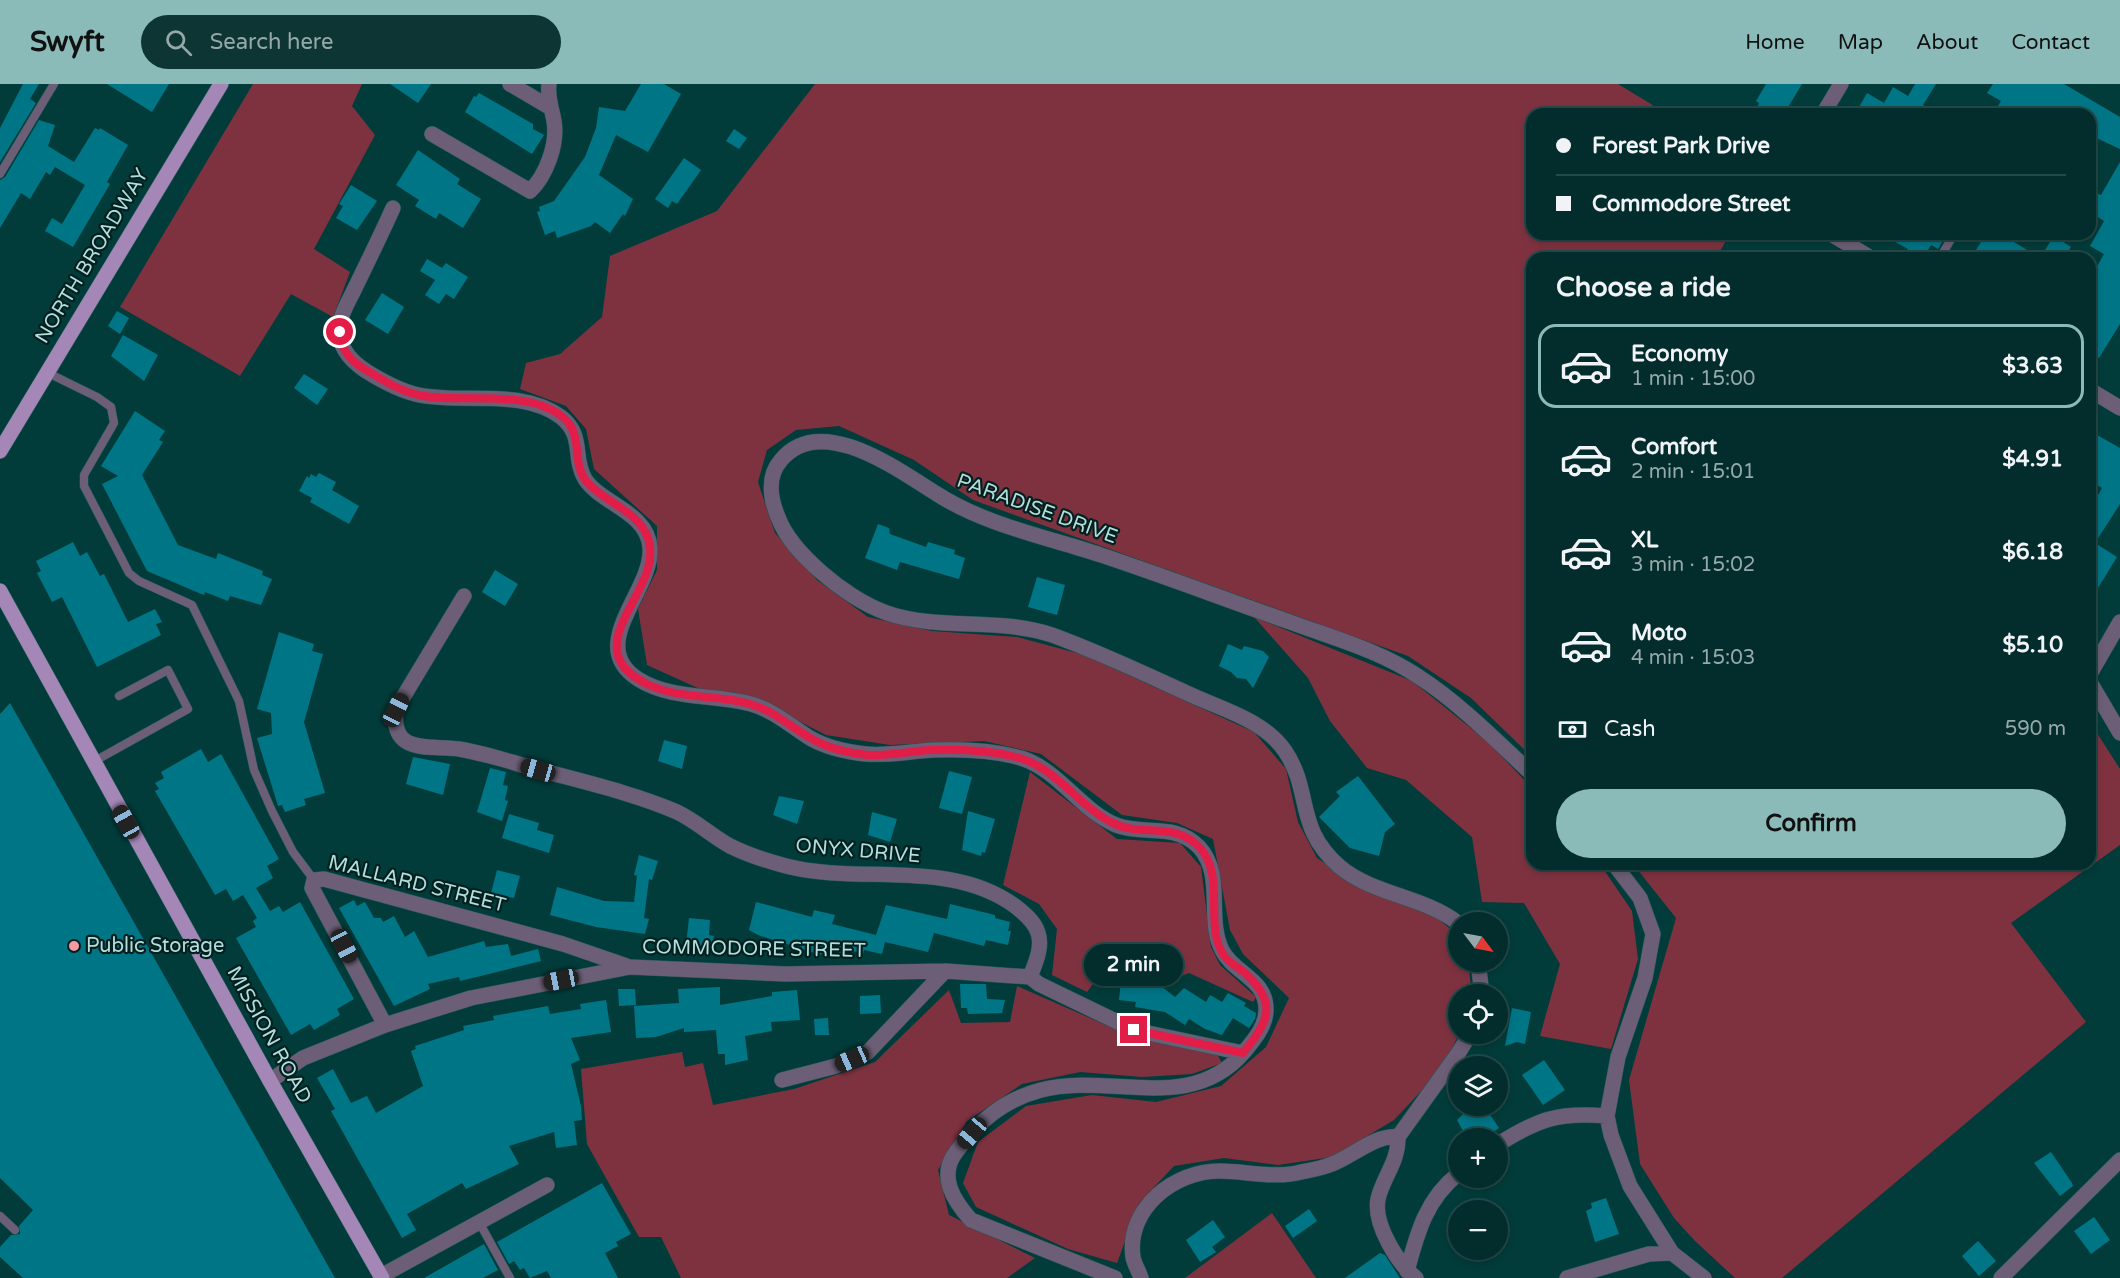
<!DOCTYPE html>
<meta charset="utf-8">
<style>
body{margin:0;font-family:"Varela Round",sans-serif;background:#0c3534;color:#f1f3f6;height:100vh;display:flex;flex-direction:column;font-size:22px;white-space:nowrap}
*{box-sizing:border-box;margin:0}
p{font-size:20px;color:#96a8a9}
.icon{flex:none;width:33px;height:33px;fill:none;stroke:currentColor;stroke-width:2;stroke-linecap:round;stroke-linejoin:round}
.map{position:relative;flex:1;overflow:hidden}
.details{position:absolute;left:1526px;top:168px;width:570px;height:618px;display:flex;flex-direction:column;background:#022d2c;border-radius:18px;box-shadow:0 3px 9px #0003,0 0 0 2px #234948}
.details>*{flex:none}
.banner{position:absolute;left:1526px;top:24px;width:570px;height:132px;border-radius:18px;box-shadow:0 3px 9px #0003,0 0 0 2px #234948;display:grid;align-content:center;height:132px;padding:0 30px;background:#022d2c}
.needle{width:39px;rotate:122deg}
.controls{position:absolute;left:1448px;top:828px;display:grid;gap:12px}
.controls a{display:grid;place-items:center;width:60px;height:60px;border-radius:50%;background:#022d2c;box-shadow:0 3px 9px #0003,0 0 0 2px #234948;font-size:30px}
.end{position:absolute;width:27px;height:27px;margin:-14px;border:8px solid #e11d48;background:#fff;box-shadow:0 0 0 3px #fff}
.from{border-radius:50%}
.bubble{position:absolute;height:42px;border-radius:21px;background:#022d2c;box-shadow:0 3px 9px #0003,0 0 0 2px #234948;font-size:20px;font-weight:800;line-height:42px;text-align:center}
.car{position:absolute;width:18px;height:36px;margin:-18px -9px;border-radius:8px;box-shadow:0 0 4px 2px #0007;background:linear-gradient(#222 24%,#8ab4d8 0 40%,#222 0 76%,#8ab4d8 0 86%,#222 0)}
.banner b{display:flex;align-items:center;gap:21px;height:57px;font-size:22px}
.banner b+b{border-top:2px solid #234948}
.banner i{width:15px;height:15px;background:#f1f3f6}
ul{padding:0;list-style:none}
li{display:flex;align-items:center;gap:18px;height:84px;margin:0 12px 9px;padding:0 18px;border:3px solid transparent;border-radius:18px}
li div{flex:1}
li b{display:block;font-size:22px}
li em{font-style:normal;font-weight:800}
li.current{border-color:#8bbbb9}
li>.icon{width:54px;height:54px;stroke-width:1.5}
h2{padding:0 30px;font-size:27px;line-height:72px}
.pay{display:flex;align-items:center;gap:15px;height:66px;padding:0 30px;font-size:22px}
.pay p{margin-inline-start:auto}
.cta{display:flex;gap:12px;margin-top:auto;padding:12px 30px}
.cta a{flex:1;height:69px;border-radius:36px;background:#8bbbb9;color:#111;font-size:24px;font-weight:800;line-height:69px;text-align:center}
header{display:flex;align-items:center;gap:36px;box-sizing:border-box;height:84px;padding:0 30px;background:#8bbbb9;color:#111}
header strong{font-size:28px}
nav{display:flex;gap:33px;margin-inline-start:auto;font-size:21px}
.search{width:420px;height:54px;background:#0c3534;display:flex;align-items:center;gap:15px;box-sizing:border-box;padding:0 21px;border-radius:33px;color:#96a8a9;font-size:22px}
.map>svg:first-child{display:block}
.green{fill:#7e3240}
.building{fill:#007586}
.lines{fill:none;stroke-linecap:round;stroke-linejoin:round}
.lane-casing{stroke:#225957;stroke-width:9}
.street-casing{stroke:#225957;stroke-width:16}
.primary-casing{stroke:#225957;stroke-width:16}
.lane{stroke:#6c5e76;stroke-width:8}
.street{stroke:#6c5e76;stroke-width:15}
.primary{stroke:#a487b7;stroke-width:15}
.route{stroke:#e11d48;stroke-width:8}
.poi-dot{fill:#f49aa5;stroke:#02201f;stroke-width:2}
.labels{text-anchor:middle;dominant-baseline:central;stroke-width:4.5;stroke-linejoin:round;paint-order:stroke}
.street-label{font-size:20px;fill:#b3dedb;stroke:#02201f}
.poi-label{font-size:20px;fill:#b3dedb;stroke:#02201f;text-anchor:start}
</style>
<header>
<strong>Swyft</strong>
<div class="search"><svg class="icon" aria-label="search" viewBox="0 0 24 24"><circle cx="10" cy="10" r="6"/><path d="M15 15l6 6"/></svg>Search here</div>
<nav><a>Home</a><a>Map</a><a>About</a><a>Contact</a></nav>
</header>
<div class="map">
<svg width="2120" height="1194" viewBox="0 0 2120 1194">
<rect width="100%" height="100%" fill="#023c3a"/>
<!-- green -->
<path class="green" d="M253,0H362L352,22L375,51L314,165L350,188L333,233L291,210L240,292L120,223Z
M815,0H1618L1651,20L1662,30H1532V150H1730L1716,174H1532L1531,672L1471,614L1408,572L973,416L914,376L839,342L796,346L767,366L758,398L775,449L817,496L868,533L932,547L1017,553L1084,571L1254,648L1286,685L1298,738L1317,774L1364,805L1433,831L1458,851V878H1468L1472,910H1458L1459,950L1442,985L1394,1036L1332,1073L1278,1081L1224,1074L1174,1082L1139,1119L1117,1179L1068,1165L976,1123L963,1099L978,1058L1026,1022L1092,1011L1156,1018L1221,1002L1266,963L1289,914L1243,870L1230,846L1213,755L1177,739L1122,731L1041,670L984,657L890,661L826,651L748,611L702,606L647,581L638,525L657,486V442L594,385L586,345L566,322L520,305L526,279L560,270L602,233L610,172L717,127Z
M1254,533L1412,597L1487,657L1531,703L1532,780H1600L1632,827L1638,875L1611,965L1540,952L1560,880L1524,819L1482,818L1472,753L1406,696L1367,684L1330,637L1308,594Z
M2090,638L2120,685V761L2011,839L2086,938L1782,1194H1735L1695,1157L1674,1134L1640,1080L1629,996L1676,834L1633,780H2090Z
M1030,688L1117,755L1180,759L1201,783L1211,863L1220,881L1256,913L1253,918L1189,889L1171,896L1122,861L1087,908L1052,891L1057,845L1039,820L1003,801Z
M1017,902L1131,952L1217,970L1222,979L1192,990L1142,993L1080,988L1022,1000L967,1037L938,1086L949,1131L1035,1174L1007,1194H681L661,1153H639L587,1060L581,985L682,968L685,983L703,979L713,1021L794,1005L875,978L949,906L961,939L1010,938Z
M1272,1129L1316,1194H1185Z"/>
<!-- building -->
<path class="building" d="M23,0H39L30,15L36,19L0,78V44Z
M107,0H169L152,28Z
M390,0H431L418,19Z
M641,0H664L681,10L648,68L616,51L599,91L633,115L625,132L623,130L610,149L595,138L591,142L557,154L555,147L545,151L537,128L540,127L539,123L554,117L585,73L596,44L599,23L625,27Z
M1766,0H1802L1784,30H1771L1758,22L1759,19L1756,17Z
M1915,0H1936L1923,21L1939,30H1855L1867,9L1884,19L1893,3L1908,12Z
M1993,0H2064L2120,33V65L2090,51V30H1993L2001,17L1987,9Z
M479,9L533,40V45L544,51L532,70L465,28L474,12L476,13Z
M39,36L55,41L48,62L74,78L95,44L99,46L100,44L128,61L107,98L110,100L73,163L45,147L52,134L62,140L85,101L55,83L50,91L46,88L30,115L21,109L0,144V96L5,93Z
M734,45L747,54L739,65L726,57Z
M418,66L460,95L457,100L481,115L463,144L439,129L436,135L415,122L419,116L396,101Z
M684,74L701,86L677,120L672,117L668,124L655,115Z
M2120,78V240L2099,274L2090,268V246L2098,232L2090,227V195L2104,170L2090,162L2104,137L2090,128V107L2101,111Z
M351,101L377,117L357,146L336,134L343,122L339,120Z
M1881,150H1947L1938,165L1931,161L1923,174H1916L1906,168L1908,165Z
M1986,150H2001L2040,174L2054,152L2071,163L2064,174H1975L1979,168L1976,166Z
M427,175L442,184L446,179L468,193L454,215L446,210L439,220L425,211L435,196L420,187Z
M382,209L404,223L388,250L365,236Z
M117,227L129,234L120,250L108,242Z
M123,251L158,271L144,297L111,272Z
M304,290L328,305L317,321L294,304Z
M135,327L165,347L159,356L163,358L142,391L178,461L216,475L218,469L263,487L262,491L272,495L261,521L230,512L228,517L205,508L204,511L199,509L147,487L102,400L118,392L101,382Z
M2090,347L2120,364V420L2095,459L2117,473L2090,517V425L2102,404L2090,397Z
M319,389L336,398L332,406L359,422L349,440L310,418L312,414L299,407L307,392L309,394L311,390L316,393Z
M878,440L889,444L890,450L926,463L928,458L955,466L954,470L965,474L959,495L900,478L897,486L865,474Z
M73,458L80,472L87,468L100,492L104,490L128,538L155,525L162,538L156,540L161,551L97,583L62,513L52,518L37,489L41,487L36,477Z
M495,486L518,500L505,522L482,508Z
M1037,493L1065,501L1057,531L1028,523Z
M279,548L314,560L312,567L323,570L304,638L325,709L304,715L306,721L285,728L282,721L278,722L257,654L272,650L271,629L257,625Z
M1228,560L1242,566L1244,562L1263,567L1269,573L1253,604L1246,595L1237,594L1231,588L1219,582Z
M10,619L335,1194H23L0,1173V1163L11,1151L20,1150L19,1142L33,1126L0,1094V630Z
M664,656L687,662L682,685L658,677Z
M201,665L208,678L221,670L279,775L267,782L273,794L256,804L270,827L279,822L283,828L300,818L354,915L337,925L340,931L314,946L310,940L291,951L236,854L256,843L253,837L257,834L243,811L233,817L226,805L215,811L155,707L159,705L155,699L164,694L161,688Z
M413,673L450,680L443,711L406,700Z
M490,684L506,688L503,701L508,702L505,716L508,717L502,737L477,728Z
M949,687L972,693L962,730L939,724Z
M1358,692L1395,740L1385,748L1379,772L1350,764L1319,733L1340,712L1336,708Z
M779,712L804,717L797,740L773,731Z
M968,727L995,735L985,769L982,768L981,772L962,766Z
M872,728L897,735L890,758L868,751Z
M509,730L539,739L537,746L554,751L549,769L502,754Z
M639,771L658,777L652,796L649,795L644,834L649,835L645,850L596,843L550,831L557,803L604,817L634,818L637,792L634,791Z
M497,786L520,792L514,814L491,809Z
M354,816L357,822L365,818L374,834H381L383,838L394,832L405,853L414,847L428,873L484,857L486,863L508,860L511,872L538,865L541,877L460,897L459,893L428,900L430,905L394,922L339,824Z
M756,818L812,833L814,826L835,831L832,840L876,851L886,821L947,835L950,820L995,831V834L1010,838L1008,847H1011L1008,861L986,856L984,862L934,849L928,868L885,858L882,870L864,866L863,870L853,867L852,870L845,868L844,872L831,868V871L822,869L821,871L758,851L749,846Z
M689,834L710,836L709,851L714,852L710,868L686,861Z
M1122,885L1127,889L1131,886L1143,890L1142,894L1153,896L1175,913L1184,904L1206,918L1210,911L1222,918L1228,909L1246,919L1244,922L1256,929L1255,935L1249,944L1233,934L1222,951L1205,945L1189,935L1185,941L1165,928L1135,923L1136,918L1119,916Z
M960,900H986L987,915L1005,916L1002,929L968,930L967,924H961Z
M720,903V921L772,912V908L797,906L800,936L771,938L772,947L745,952L748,976L725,981V970H718L716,946L684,948V944L656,953L636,954L634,922L679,919L678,905Z
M618,905H635L636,921L619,922Z
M880,911L881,929L860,930V912Z
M606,916L611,948L571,954L580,976L571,980L581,1022L582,1036L574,1037L577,1061L556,1064L554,1048L509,1062L519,1080L466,1105L462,1099L407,1130L416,1146L402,1154L331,1027L335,1025L317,994L333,985L351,1019L367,1012L376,1029L423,1002L411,967L416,965L415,962L464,946L463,942L494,936L493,932L548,922L550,930L581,925L580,920Z
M1512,924L1531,928L1525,960L1517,958L1505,962Z
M828,934L829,951H815L814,935Z
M1544,976L1565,1006L1543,1021L1522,991Z
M1471,1022H1484L1499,1044L1484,1054H1467L1457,1036Z
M2051,1068L2072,1099L2073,1102L2060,1112L2034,1079Z
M602,1099L631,1150L616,1158L618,1162L605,1169L618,1194H551L547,1187L530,1194L524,1184L520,1186L514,1177L509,1180L497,1158Z
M1606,1114L1619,1150L1595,1158L1586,1127L1592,1124L1591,1119Z
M1309,1125L1317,1137L1293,1154L1285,1142Z
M2094,1133L2110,1156L2091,1170L2074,1147Z
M1213,1136L1225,1153L1212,1163L1216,1168L1200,1178L1186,1156Z
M1978,1157L1996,1177L1979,1192L1962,1172Z
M484,1160L498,1186L483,1194H424Z
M1380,1169L1385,1171L1400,1194H1345Z"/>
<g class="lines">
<!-- lane casing -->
<g class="lane-casing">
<path id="lane" d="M0,90L54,0
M1940,174L1954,150
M46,288L97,313L111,323L114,339L84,391V402L129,489L139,497L192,521L239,617L254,686L272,727L293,768L314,796
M93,678L188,625L168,586L119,612
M0,1132L15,1146
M479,1138L510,1194"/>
</g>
<!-- street casing -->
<g class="street-casing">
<path id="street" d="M510,0L551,24
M1823,30L1841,0
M432,50L530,107C546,92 558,60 554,37C552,25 547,13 549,0
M393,124C381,151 368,177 355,204C350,215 342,227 340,239C337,261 348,275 366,287C382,297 400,307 419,311C464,320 522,304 561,333C585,352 572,373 585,395C601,420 648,428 650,464C653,507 585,561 638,595C671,616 714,610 751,620C773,626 791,642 810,654C827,664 847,668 866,670C888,672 911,667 934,666C962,665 993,666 1021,674C1059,686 1080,726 1116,741C1144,752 1175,738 1199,763C1225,791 1206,834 1222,866C1233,889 1267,895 1266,926C1266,942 1254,956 1244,968C1190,1031 1110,988 1041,1006C1003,1016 979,1037 956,1068C938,1092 953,1116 971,1136L1115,1194
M1831,150L1871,174
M2090,306L2120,324
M464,512L396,625C390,671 428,661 459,665C477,668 494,673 512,678C565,694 626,706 677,728C696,737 712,752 730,762C748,771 767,777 786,782C860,801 949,774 1015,822C1024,829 1035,838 1038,849C1043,863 1035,880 1030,893
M2090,590L2120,538
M2090,598L2120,649
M1614,780L1640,814L1653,850L1645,894L1618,973L1607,1032L1611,1051L1630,1102L1672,1169L1704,1194
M1458,839C1423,812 1374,811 1340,783C1294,743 1313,709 1285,667C1264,636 1221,625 1189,610C1143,589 1099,568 1052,551C999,533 939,547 887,529C864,521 839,504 821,488C804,473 786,455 778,433C770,414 767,392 781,376C821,328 898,386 937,410C985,441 1047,453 1101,471C1164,492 1227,516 1290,538C1333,554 1381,567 1419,593C1457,617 1499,659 1532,690
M1478,878L1482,910
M385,941L312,804L314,796L324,795L563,860L627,882
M782,996L836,982L868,968L945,887
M270,997L303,974L385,941L471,914L630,883L785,890L945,887L1030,893L1039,900L1134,946L1243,969
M1497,1061C1538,1035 1558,1028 1607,1032
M1407,1187C1417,1150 1426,1115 1458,1090
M381,1192L547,1101
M1141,1194C1139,1187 1134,1180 1133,1173C1126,1124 1175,1087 1219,1087C1246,1087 1275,1095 1301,1088C1312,1086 1323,1084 1332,1080C1353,1072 1376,1050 1398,1053
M1416,1194C1398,1180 1373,1140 1378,1115C1383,1093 1399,1077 1398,1053L1459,968L1470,950
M1567,1194L1649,1170L1672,1169
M2001,1194L2120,1076"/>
</g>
<!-- primary casing -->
<g class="primary-casing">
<path id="primary" d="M0,367L221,0
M0,507L270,997L382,1194"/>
</g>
<!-- lane -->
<use href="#lane" class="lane"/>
<!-- street -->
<use href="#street" class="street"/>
<!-- primary -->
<use href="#primary" class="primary"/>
</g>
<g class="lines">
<!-- route -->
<path class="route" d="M340,248C341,266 350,277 366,286C384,297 403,309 424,312C461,318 516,308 550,325C590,344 568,373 586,397C603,418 638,426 648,454C667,506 568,563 649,601C682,616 720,610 753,621C776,628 793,645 814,656C830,665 850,669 868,671C889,672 911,667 932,666C959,665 989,666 1016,673C1057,683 1078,723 1115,740C1143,753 1177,737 1201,765C1226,795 1203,845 1225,873C1231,880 1241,885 1247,891C1279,921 1267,939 1243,969L1134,946"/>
</g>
<!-- markers -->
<circle class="poi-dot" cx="74" cy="862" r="6"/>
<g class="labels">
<!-- street labels -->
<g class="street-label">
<text transform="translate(92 172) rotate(-59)">NORTH BROADWAY</text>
<text transform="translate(1037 425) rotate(20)">PARADISE DRIVE</text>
<text transform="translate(858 767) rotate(5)">ONYX DRIVE</text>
<text transform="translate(417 800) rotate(14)">MALLARD STREET</text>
<text transform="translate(754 865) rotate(1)">COMMODORE STREET</text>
<text transform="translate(269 951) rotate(61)">MISSION ROAD</text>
</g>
<!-- poi labels -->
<g class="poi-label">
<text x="86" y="862">Public Storage</text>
</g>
</g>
</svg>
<div class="controls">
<a><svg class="needle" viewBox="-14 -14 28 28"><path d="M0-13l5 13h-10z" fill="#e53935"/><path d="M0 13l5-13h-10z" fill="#96a8a9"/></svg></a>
<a><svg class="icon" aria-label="locate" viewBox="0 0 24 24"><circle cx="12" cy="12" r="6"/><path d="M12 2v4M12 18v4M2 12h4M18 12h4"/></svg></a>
<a><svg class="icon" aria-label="layers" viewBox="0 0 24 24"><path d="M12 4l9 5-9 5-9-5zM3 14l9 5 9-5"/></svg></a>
<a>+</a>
<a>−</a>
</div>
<i class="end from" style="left:340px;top:248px"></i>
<i class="end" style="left:1134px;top:946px"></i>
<div class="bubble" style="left:1084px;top:860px;width:99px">2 min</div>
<i class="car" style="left:396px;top:626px;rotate:26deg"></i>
<i class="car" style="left:538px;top:686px;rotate:286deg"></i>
<i class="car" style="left:126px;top:738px;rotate:331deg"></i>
<i class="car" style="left:344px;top:862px;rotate:152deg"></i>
<i class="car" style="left:561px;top:896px;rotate:259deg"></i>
<i class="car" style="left:852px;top:975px;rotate:246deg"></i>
<i class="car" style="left:972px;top:1049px;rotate:220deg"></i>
<div class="banner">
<b><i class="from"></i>Forest Park Drive</b>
<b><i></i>Commodore Street</b>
</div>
<section class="details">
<h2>Choose a ride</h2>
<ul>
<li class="current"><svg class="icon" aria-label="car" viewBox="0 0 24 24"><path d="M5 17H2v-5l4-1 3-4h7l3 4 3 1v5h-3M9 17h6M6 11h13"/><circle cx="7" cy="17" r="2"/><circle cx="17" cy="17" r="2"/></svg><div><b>Economy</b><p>1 min · 15:00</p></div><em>$3.63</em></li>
<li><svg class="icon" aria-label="car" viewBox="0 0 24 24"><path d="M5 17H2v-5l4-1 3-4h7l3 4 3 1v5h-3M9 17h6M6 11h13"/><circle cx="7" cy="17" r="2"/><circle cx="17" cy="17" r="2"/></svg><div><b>Comfort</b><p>2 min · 15:01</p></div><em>$4.91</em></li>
<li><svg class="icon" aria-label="car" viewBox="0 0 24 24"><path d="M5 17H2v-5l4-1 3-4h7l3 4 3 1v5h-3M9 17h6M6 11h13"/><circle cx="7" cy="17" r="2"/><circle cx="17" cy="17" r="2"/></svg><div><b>XL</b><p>3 min · 15:02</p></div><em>$6.18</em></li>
<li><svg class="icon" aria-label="car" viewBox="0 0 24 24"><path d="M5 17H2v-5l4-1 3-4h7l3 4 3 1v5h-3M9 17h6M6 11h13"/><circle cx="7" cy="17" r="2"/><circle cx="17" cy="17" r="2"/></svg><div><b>Moto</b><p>4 min · 15:03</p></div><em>$5.10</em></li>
</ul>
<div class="pay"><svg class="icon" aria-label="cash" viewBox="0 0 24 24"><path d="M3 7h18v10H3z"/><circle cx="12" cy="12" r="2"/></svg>Cash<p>590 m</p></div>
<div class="cta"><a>Confirm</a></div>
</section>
</div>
